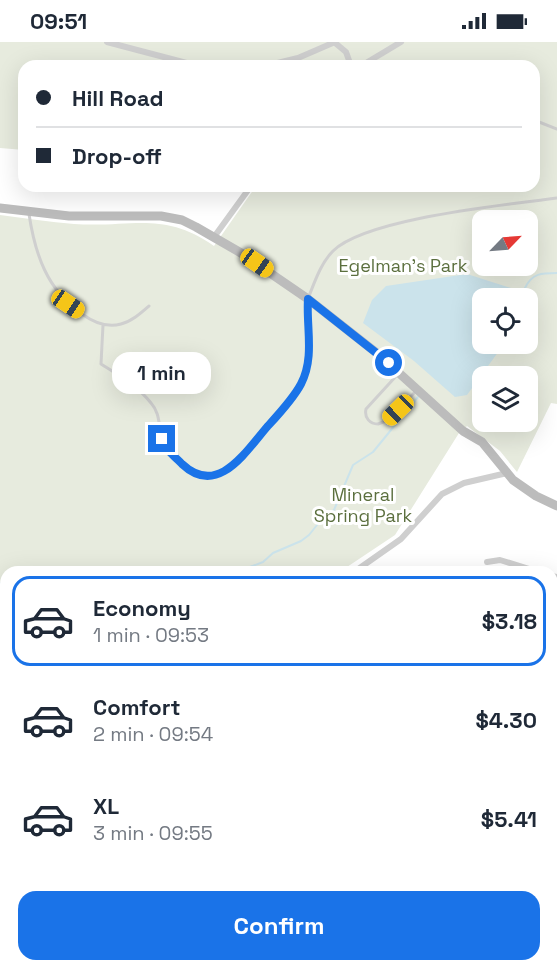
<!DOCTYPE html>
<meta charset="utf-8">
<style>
body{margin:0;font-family:"Space Grotesk",sans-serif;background:#f2f2f3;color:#1f2937;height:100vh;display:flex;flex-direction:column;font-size:22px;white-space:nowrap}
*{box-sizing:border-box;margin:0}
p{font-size:20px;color:#747a83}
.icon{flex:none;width:33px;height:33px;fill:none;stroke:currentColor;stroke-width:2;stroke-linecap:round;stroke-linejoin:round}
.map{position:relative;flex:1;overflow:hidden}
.drawer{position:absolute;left:0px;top:524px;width:558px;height:406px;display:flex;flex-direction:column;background:#fff;border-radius:18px 18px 0 0;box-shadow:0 6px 24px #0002}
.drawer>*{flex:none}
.banner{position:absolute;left:18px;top:18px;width:522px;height:132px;border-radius:18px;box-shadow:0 6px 24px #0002;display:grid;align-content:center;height:132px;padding:0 18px;background:#fff}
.needle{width:39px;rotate:65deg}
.controls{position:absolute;left:472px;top:168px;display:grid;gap:12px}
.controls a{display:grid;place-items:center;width:66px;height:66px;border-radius:12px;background:#fff;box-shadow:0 6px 24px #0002;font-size:30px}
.end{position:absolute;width:27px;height:27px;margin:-14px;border:8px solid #1a73e8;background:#fff;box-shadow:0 0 0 3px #fff}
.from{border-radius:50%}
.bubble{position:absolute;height:42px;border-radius:18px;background:#fff;box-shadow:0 6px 24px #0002;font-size:20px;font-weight:700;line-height:42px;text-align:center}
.car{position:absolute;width:18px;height:36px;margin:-18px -9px;border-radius:8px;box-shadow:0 0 4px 2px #0007;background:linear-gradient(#f5c518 24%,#345 0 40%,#f5c518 0 76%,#345 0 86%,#f5c518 0)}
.banner b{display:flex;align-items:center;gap:21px;height:57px;font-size:22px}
.banner b+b{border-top:2px solid #e0e1e3}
.banner i{width:15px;height:15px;background:#1f2937}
ul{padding:10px 0 0;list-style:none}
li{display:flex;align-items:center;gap:18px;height:90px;margin:0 12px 9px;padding:0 6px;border:3px solid transparent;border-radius:18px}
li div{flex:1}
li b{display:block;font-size:22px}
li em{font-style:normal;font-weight:700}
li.selected{border-color:#1a73e8}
li>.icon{width:54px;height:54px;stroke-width:1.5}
.cta{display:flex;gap:12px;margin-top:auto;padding:12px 18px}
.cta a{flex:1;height:69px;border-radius:18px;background:#1a73e8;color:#fff;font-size:24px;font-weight:700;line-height:69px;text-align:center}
.status{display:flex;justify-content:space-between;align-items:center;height:42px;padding:0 30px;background:#fff;direction:ltr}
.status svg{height:16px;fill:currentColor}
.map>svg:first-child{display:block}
.green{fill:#e7ebde;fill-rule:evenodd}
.water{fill:#cbe3eb}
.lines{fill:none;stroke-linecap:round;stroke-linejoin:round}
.stream{stroke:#cbe3eb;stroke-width:2}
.lane{stroke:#cfcfcf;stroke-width:3}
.street{stroke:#cfcfcf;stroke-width:6}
.secondary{stroke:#bcbcbc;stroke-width:9}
.route{stroke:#1a73e8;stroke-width:8}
.labels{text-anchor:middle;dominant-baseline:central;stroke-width:6;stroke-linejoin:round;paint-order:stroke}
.park-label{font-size:18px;fill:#5b6f3e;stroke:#fff}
</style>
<div class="status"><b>09:51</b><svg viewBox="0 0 49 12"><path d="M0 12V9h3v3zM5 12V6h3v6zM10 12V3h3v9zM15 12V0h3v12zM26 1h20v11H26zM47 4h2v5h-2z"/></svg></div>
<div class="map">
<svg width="557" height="929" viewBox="0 0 557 929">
<rect width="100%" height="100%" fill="#fff"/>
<!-- green -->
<path class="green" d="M0,0H557V362L551,361L517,430L500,409L467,384L459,391L395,493L341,529L6,530V577L0,575V173C25,176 50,180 74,182C131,186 163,168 214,204L256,144H534V24H24V108L0,106ZM483,178H528V224H483ZM483,256H528V302H483ZM483,334H528V380H483Z
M6,698L3,831L6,836V924H195L197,929H0V700Z"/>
<!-- water -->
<path class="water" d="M467,232L511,246H526L529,251L527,256H483V302H504L467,353L455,355L414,319L363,281L372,258L386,244Z"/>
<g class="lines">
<!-- stream -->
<path class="stream" d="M525,246C532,231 542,231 557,231
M237,530L263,520L273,511L301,499L309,493L325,473L334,468L353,423L373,410L418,355
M0,541L6,544"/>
<!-- lane -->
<path class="lane" d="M534,78L557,87
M29,172C35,212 47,248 82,272C93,280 107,286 121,282C132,279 141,271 149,264
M309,254C315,239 321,221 333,209C367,176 507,163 557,156
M103,283L101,322C118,333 138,344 151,361C161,372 158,386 163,399C166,411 183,426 194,432C204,439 218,434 227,427C245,414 293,361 301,341C313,313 306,288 308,260
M398,332L366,367C364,376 370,382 378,382L388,378L417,348
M552,615L557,613
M552,626L557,623
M266,929L279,924"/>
<!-- street -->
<path class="street" d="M107,0L198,24
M334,0L346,10L351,24
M265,24L298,16L335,0
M361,24L401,0
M214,195L251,144
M487,520L500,518L539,530
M354,530L401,497L442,452L464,441L507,431
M552,534L557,535
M0,583L6,585
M0,612L6,611"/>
<!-- secondary -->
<path class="secondary" d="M0,166L69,174H161L182,178L196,185L241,211L308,257L378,312L463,389L482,400L513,438L536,454L557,464"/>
</g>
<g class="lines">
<!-- route -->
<path class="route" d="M162,397C166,408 174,414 182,422C217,455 244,412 267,385C278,373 293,357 301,342C315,315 306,285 308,257L389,321"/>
</g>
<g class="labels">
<!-- park labels -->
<g class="park-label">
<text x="403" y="223">Egelman's Park</text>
<text x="363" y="452">Mineral<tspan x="363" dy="21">Spring Park</tspan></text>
</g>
</g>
</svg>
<div class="controls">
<a><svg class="needle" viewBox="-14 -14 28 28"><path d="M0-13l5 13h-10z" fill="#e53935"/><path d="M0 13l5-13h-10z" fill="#747a83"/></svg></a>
<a><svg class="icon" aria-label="locate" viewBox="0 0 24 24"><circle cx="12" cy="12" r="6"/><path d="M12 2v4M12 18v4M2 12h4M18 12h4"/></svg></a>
<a><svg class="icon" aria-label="layers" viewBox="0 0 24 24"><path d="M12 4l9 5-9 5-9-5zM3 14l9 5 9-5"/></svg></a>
</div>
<i class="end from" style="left:389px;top:321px"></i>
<i class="end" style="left:162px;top:397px"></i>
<div class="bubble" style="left:112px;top:310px;width:99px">1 min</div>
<i class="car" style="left:257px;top:221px;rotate:125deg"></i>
<i class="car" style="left:68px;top:262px;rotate:124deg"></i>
<i class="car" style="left:398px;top:368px;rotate:226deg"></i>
<div class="banner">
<b><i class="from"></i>Hill Road</b>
<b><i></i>Drop-off</b>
</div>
<section class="drawer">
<ul>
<li class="selected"><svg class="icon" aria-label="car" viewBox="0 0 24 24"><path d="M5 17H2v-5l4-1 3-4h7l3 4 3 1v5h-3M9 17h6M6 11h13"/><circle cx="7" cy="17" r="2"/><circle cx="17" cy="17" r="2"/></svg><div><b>Economy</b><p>1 min · 09:53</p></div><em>$3.18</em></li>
<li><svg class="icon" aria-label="car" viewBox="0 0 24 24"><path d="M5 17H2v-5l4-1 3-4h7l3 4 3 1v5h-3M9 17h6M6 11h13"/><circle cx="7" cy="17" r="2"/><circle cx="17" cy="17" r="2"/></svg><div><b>Comfort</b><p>2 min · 09:54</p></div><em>$4.30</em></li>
<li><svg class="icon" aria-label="car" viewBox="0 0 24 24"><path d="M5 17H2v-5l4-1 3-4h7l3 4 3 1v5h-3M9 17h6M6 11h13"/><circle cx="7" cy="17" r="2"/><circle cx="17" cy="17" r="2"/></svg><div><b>XL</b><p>3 min · 09:55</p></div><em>$5.41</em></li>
</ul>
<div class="cta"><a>Confirm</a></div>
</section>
</div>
